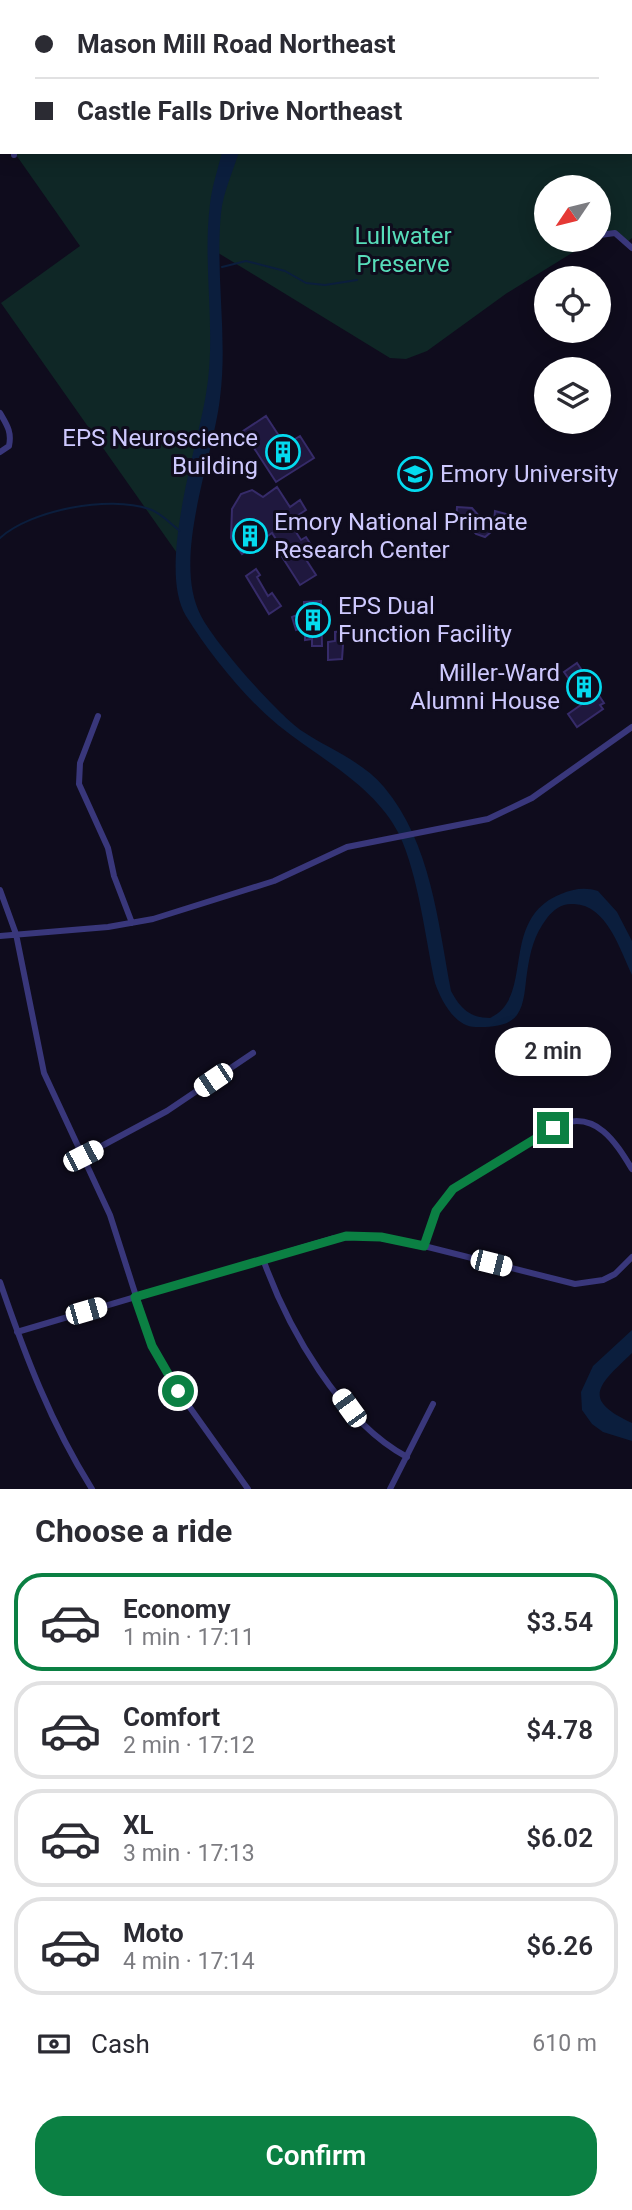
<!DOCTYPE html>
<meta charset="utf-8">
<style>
body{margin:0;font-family:Roboto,sans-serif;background:#f2f2f3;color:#2b2b33;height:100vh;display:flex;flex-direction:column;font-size:26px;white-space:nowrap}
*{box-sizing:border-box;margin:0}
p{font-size:23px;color:#7c7c81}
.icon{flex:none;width:38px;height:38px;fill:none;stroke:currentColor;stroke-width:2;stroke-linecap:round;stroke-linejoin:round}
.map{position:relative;height:1489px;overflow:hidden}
.drawer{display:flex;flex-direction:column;background:#fff;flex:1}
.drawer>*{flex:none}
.top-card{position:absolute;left:0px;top:0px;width:634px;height:154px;box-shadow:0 4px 18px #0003;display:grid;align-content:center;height:154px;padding:0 35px;background:#fff}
.needle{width:46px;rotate:235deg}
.tools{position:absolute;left:534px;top:175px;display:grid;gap:14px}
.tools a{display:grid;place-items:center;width:77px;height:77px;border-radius:50%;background:#fff;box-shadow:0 4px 18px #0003;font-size:35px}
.end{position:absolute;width:32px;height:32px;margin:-16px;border:9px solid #0b8043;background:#fff;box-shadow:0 0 0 4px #fff}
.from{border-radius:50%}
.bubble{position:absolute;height:49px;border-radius:24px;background:#fff;box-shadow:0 4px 18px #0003;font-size:23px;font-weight:600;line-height:49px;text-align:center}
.car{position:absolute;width:21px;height:42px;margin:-21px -10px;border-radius:9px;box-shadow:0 0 5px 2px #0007;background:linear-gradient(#fff 24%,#345 0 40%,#fff 0 76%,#345 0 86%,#fff 0)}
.top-card b{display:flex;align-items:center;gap:24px;height:66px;font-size:26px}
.top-card b+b{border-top:2px solid #e1e1e2}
.top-card i{width:18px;height:18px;background:#2b2b33}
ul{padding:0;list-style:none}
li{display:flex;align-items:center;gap:21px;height:98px;margin:0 14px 10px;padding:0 21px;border:4px solid #e1e1e2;border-radius:28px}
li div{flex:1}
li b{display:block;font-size:26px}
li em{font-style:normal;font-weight:600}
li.on{border-color:#0b8043}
li>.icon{width:63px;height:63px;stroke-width:1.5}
h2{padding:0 35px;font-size:32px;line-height:84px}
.pay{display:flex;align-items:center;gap:18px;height:77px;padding:0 35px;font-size:26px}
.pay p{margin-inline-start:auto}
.button{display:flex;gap:14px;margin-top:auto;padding:14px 35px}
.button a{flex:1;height:80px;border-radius:28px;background:#0b8043;color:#fff;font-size:28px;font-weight:600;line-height:80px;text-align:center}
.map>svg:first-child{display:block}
.green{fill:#0f2726}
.water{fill:#0b1e3d}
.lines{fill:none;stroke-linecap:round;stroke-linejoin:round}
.stream{stroke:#0b1e3d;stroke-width:2}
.building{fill:#1f183e;stroke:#362b69;stroke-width:2}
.minor{stroke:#39377b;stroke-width:6}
.route{stroke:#0b8043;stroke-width:9}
.labels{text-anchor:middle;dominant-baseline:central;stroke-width:6;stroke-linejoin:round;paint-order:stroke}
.park-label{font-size:24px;fill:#57dcb9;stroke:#0f0c1d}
.poi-label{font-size:24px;fill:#cec9fe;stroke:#0f0c1d;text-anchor:start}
</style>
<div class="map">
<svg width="632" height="1489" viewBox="0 0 632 1489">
<rect width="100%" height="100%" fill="#0f0c1d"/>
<!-- green -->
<path class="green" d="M197,0H632V238L626,243L619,236H599L598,187H546V240H593L507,293L427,351L406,359L390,358L215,251L216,353L184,563L1,303L80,246L14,152H632V2H195Z"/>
<!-- water -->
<path class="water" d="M222,152H239C233,171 223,193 221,213C215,275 228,337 220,398C213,460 171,558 201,616C215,643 276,713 302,731C329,749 362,761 384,787C431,843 438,922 451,991C460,1008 470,1018 490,1018C536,997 498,919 561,894C573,889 585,887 598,891L617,912L632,941V975C620,950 607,905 574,904C562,903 554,909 547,918C534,935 530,952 527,973C525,986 525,1004 517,1015C508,1027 490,1027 477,1027C455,1028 441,1000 435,983C425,937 419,877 399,834C374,785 320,759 278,725C245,698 209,653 186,616C157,568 197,449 206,394C217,331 202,267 210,204C212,186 218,169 222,152Z
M632,1330V1353C600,1384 579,1399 632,1423V1441L603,1432L592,1424L582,1410L581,1392L593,1366Z"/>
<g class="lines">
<!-- stream -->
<path class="stream" d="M222,267L246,261L285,271L306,283L325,285L357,280
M0,538C31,510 109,495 149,509C160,512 171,524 180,531"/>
</g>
<!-- building -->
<path class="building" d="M266,416L285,445L300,436L314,458L276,482L243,431Z
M277,487L290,507L300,500L306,510L289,521L301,540L306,537L315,551L305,558L316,575L300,585L277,549L281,547L272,533L242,554L231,538L232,509L241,494L252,490L263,497Z
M457,507L472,508L487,525L494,522L495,511L510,515L509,527L498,526L485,537L476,534L465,521H456Z
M256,569L260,575L257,577L268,596L272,593L281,606L269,614L246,576Z
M321,601L322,646H312V639L305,640V627L296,630L292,617L304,612V602Z
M344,631L342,659L328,660V642L335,641V632Z
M577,663L604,703L600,705L603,709L577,727L568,714L585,702L564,672Z"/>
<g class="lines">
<!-- minor -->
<path class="minor" d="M0,121L2,123
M14,152V155
M600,235L615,233L632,248
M0,413C7,425 12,432 9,446L0,452
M98,716L80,763L79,784L108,848L114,876L132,923
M0,890L16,934L44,1073L110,1215L152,1346L181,1395L248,1489
M0,936L108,927L153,919L274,881L347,847L488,819L532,798L632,727
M83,1156L167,1111L253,1053
M632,1169C616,1143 597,1111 561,1124L452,1189L436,1211L424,1246L575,1284L603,1280L615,1274L632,1257
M263,1259C288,1329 340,1421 407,1457
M0,1282C25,1355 51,1424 92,1489
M17,1332L335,1238L370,1236L424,1246
M390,1489L433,1404"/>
</g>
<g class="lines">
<!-- route -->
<path class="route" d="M178,1391L152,1346L135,1297L346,1236L381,1237L424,1246L436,1211L453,1189L553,1128"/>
</g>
<!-- icons -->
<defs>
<g id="building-ring" transform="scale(1.75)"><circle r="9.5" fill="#0f0c1d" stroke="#04dbef" stroke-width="1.5"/><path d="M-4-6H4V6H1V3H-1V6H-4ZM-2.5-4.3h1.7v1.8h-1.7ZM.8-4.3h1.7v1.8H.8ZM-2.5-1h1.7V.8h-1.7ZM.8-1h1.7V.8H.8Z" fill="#04dbef"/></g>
<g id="university-ring" transform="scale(1.75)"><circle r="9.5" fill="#0f0c1d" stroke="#04dbef" stroke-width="1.5"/><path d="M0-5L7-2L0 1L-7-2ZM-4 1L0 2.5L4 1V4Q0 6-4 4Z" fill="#04dbef"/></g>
</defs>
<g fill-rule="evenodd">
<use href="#building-ring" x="283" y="452"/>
<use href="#university-ring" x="415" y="474"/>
<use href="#building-ring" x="250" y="536"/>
<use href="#building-ring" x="313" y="620"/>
<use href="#building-ring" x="584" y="687"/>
</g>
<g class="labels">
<!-- park labels -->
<g class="park-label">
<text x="403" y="236">Lullwater<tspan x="403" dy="28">Preserve</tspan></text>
</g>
<!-- poi labels -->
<g class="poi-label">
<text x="258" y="438" text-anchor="end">EPS Neuroscience<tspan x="258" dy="28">Building</tspan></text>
<text x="440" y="474">Emory University</text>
<text x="274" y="522">Emory National Primate<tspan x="274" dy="28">Research Center</tspan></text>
<text x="338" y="606">EPS Dual<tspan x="338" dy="28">Function Facility</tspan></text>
<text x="560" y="673" text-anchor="end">Miller-Ward<tspan x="560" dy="28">Alumni House</tspan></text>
</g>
</g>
</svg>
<div class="tools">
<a><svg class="needle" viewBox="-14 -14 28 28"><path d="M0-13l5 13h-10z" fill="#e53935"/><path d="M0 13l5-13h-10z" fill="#7c7c81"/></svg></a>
<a><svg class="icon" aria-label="locate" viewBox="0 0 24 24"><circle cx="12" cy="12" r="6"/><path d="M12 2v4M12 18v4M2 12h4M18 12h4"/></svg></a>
<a><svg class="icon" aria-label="layers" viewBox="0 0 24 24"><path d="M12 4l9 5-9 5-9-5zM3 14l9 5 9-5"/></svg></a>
</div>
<i class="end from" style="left:178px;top:1391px"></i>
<i class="end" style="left:553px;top:1128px"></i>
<div class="bubble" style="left:495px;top:1027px;width:116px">2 min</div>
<i class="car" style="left:213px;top:1080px;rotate:236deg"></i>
<i class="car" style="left:83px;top:1156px;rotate:63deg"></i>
<i class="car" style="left:491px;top:1263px;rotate:104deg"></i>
<i class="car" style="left:86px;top:1311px;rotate:74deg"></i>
<i class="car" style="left:349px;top:1408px;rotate:324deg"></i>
<div class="top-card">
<b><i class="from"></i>Mason Mill Road Northeast</b>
<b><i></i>Castle Falls Drive Northeast</b>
</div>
</div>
<section class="drawer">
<h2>Choose a ride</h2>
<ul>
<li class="on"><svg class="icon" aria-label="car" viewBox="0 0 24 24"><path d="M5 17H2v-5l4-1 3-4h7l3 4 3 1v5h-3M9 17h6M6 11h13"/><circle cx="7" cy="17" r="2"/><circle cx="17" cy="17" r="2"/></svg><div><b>Economy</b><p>1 min · 17:11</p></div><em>$3.54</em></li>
<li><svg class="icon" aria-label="car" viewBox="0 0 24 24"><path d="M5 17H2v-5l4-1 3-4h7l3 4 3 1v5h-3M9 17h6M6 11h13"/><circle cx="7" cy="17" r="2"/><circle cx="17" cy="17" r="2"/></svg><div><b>Comfort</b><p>2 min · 17:12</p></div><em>$4.78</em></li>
<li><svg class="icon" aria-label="car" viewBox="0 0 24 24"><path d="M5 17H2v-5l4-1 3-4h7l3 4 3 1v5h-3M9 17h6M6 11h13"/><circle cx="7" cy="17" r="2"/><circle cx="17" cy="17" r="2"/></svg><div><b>XL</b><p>3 min · 17:13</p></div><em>$6.02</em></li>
<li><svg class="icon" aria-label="car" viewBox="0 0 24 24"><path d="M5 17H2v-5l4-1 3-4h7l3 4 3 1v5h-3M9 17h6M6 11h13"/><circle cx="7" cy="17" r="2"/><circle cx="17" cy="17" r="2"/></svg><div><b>Moto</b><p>4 min · 17:14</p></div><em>$6.26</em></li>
</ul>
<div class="pay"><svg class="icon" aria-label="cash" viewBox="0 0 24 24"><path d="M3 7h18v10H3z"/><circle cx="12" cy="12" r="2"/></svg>Cash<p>610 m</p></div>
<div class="button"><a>Confirm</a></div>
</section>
